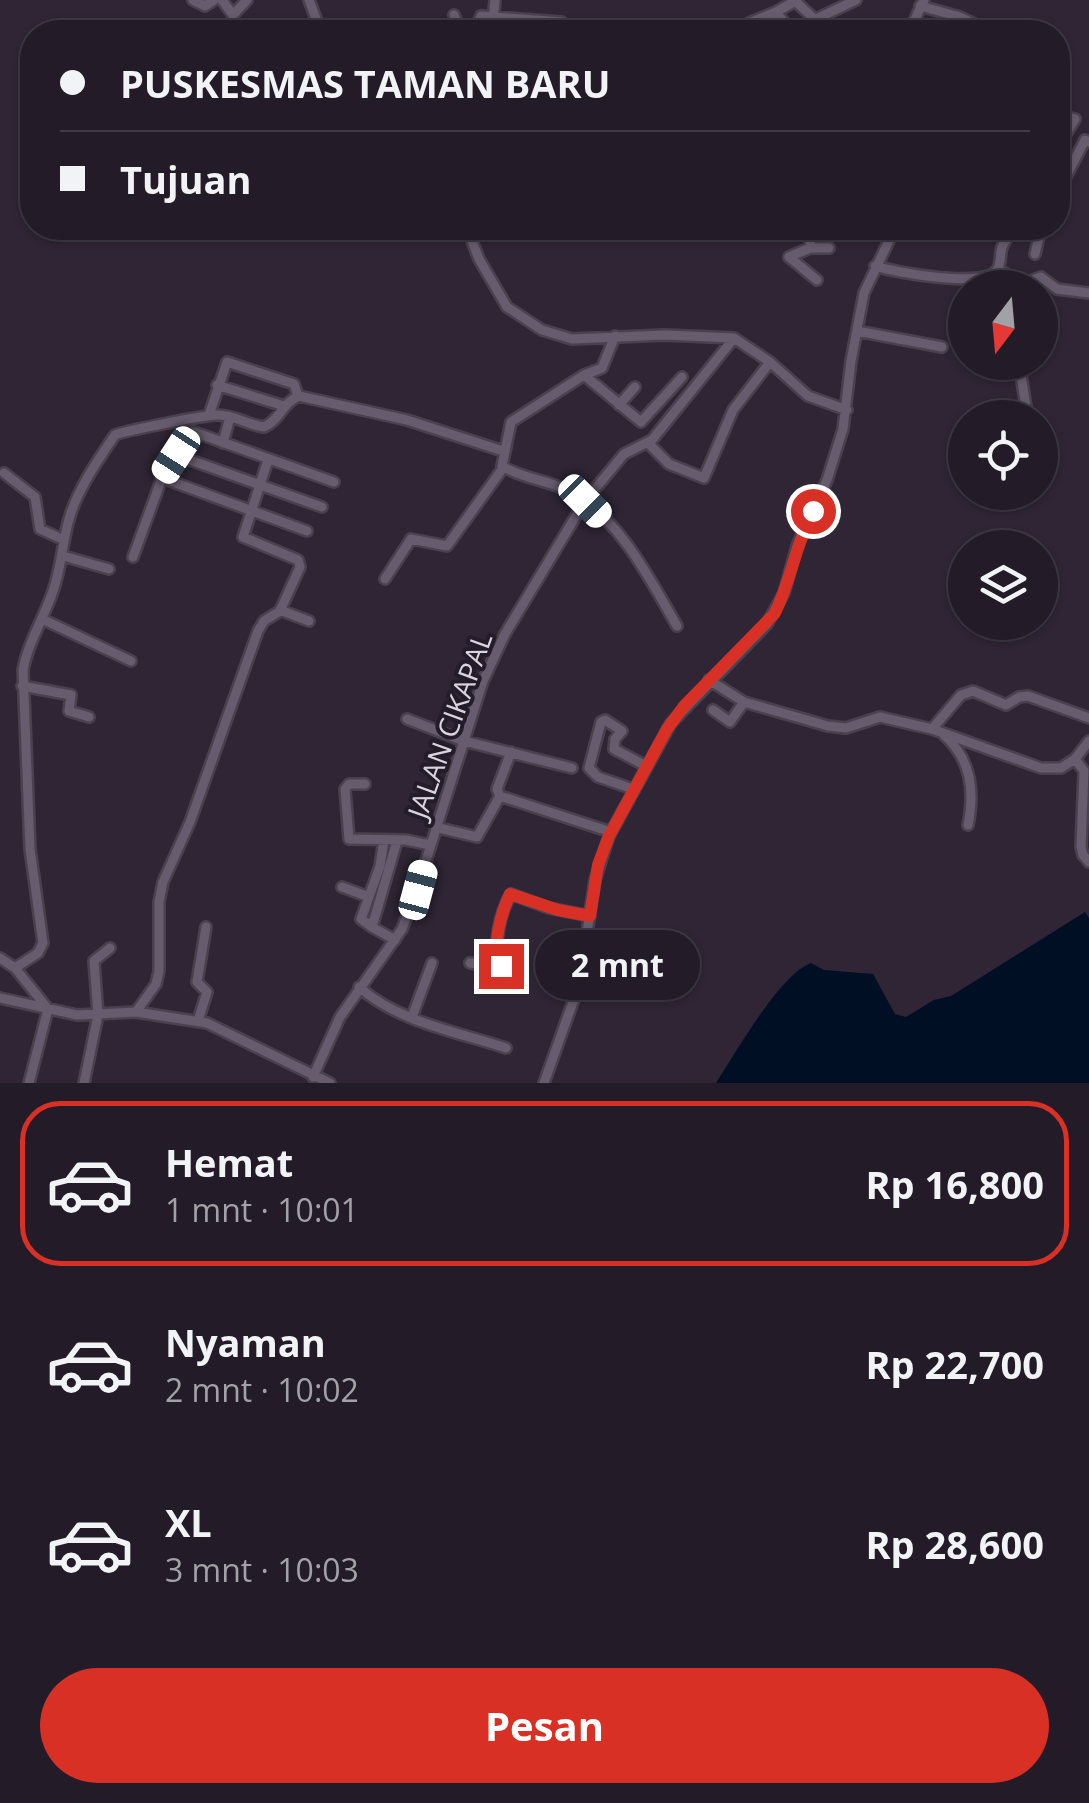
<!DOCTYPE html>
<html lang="id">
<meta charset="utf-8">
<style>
body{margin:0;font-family:"Open Sans",sans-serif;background:#2f2934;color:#f1f3f6;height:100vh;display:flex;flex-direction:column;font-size:38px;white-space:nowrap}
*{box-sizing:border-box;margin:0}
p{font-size:32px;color:#a3a1a8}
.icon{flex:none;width:55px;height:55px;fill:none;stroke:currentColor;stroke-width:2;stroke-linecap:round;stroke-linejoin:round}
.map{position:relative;height:1083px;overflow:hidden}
.side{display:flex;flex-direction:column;background:#231c28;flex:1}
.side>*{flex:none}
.guide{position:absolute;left:20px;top:20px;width:1050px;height:220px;border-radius:40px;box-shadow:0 2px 8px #0004,0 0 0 2px #403a45;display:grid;align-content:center;height:220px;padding:0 40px;background:#231c28}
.needle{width:65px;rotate:196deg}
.fabs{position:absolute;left:948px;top:270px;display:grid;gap:20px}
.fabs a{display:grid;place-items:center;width:110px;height:110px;border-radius:50%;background:#231c28;box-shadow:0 2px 8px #0004,0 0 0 2px #403a45;font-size:50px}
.end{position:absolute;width:45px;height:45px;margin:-22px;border:12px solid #d93025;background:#fff;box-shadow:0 0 0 5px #fff}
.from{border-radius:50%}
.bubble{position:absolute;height:70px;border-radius:35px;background:#231c28;box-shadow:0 2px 8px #0004,0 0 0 2px #403a45;font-size:32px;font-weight:700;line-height:70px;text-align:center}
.car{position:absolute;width:30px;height:60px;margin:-30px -15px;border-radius:12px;box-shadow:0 0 8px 2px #0007;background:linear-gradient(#fff 24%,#345 0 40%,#fff 0 76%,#345 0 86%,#fff 0)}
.guide b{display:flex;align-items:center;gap:35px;height:95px;font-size:38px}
.guide b+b{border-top:2px solid #403a45}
.guide i{width:25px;height:25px;background:#f1f3f6}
ul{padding:18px 0 0;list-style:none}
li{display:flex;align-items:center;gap:30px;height:165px;margin:0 20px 15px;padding:0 20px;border:5px solid transparent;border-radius:40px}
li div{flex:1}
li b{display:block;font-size:38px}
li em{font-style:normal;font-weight:700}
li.current{border-color:#d93025}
li>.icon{width:90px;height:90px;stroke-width:1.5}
.action{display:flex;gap:20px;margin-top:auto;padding:20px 40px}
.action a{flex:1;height:115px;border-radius:60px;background:#d93025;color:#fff;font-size:40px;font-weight:700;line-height:115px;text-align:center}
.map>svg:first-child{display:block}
.water{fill:#000f24}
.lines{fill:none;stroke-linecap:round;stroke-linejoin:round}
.minor-casing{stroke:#4a414e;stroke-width:14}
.minor{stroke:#675c6e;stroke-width:9}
.route{stroke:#d93025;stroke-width:12}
.labels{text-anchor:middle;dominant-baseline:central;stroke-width:8;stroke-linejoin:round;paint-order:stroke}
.street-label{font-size:28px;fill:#dad4de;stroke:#251c2b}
</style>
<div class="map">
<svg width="1089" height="1083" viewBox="0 0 1089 1083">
<rect width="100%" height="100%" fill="#2f2535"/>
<!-- water -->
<path class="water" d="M1085,912L1089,918V1083H716C735,1054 780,974 811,963L824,970L873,974L895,1014L906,1017L934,1000L951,996Z"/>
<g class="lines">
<!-- minor casing -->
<g class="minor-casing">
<path id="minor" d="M193,0L205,6L214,0
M222,0L233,15L247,0
M309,0L321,32
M794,0L824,28
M920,6L960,17L991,32
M776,12L749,23L751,27H787
M454,15L461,32
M814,20L856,0
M474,32L481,16L562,22
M492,32L495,0
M792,32L776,12L797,0
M909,32L924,0
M1058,115L1075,119L1058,147
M1058,192L1085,140L1089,142
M467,228L479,259L507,307L542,330L572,339L665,335L734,338L770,362L808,396L847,410
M811,228L810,248L789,257L817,280
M810,248H829
M1035,254L1041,228
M875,266C893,272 986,289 997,270C1001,265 1000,254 1002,247C1005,240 1010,234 1014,228
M998,269L1014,279L1017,288
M1017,286L1041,277L1057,289L1089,293
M857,331L942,347
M615,336L602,368L584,375L511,422L502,466C521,478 546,480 567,490C620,518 648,576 677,626
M1019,362L1027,413
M584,375L641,422L682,377
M217,385L284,406
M619,405L635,387
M209,415L227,362L294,384L298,396
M223,443L230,417
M649,444L669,464L704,478L733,410L770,362
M176,455L322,507
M4,473L35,497L40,529L64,540
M307,531L162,478L189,434L194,432L334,482
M63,556L109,569
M133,557L162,478
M385,579L411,539L447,546L503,468
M280,610L309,621
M42,619L131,661
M709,680L744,702L828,726L846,728L880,717L932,729L1041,768H1061L1075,759
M22,686L71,695L69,711L89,717
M713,710L730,722L744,702
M407,719L464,741L572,768
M932,729L961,695L973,691L1006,705L1019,697L1028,696L1089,718
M944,735C971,759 975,790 968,825
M1089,741L1075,759L1084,771L1081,847L1083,855L1089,862
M365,784H349L345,789L349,839L406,840L430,845
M633,789L598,777L589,768L601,722L605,720L622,731L615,739L614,749L646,766
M500,796L497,789L511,752
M435,827L477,837L500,796L611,832
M342,887L369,897
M372,927L361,919L380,866L384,840
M395,940L372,927L397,841
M0,958L15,968L48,1009L29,1083
M470,963L501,967C492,947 500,912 511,894L549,908L590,916
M15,968L38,953L43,943L30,849L23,670C28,642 44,618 53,591C62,566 62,541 70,516C79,487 98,460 115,435C120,432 209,414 218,415C234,415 248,425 264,427C280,420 283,402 299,396L407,420L503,451
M359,987C398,1022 458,1032 506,1048
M0,998L77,1015L136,1012L207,1023L330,1083
M136,1012L156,984L159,971V902L163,882L190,822L258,631L264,621L280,611L300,567L298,560L243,537L268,460
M412,1017L432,963
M198,1021L207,992L197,982L206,927
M313,1077L340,1017L402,929L417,889L483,681L505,634L585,501L624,454L652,440L734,338
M84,1083L98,1015L94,961L110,948
M544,1083L579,985L595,880L609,836L671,723L767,624L784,593L797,546L827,480L843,429L851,361L864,293L895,228"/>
</g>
<!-- minor -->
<use href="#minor" class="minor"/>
</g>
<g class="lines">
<!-- route -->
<path class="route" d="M501,966C491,946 501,914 510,894L558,910L590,916L598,865L609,836L667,729L684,706L775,613C791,580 796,544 813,511"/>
</g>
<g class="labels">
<!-- street labels -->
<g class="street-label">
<text transform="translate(449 725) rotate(-70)">JALAN CIKAPAL</text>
</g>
</g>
</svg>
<div class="fabs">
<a><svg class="needle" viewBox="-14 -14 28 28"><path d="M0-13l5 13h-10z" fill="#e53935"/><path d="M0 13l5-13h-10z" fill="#a3a1a8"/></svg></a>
<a><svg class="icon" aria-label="locate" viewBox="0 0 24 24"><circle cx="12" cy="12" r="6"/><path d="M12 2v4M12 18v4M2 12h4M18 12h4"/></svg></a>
<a><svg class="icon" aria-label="layers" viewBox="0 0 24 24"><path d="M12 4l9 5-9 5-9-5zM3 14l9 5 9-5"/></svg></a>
</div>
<i class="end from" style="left:813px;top:511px"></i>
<i class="end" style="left:501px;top:966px"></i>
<div class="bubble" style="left:535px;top:930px;width:165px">2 mnt</div>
<i class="car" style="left:176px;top:455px;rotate:213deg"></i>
<i class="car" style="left:585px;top:501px;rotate:135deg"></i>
<i class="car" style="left:418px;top:890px;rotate:15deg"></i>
<div class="guide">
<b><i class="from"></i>PUSKESMAS TAMAN BARU</b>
<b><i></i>Tujuan</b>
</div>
</div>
<section class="side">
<ul>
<li class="current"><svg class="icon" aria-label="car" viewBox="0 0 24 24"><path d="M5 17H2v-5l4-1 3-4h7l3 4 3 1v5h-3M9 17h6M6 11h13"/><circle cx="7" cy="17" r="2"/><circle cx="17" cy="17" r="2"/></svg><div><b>Hemat</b><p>1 mnt · 10:01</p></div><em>Rp 16,800</em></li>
<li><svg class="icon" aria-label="car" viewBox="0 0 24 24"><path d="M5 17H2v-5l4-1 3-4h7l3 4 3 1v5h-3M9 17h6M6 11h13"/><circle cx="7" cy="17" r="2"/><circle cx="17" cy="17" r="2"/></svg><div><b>Nyaman</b><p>2 mnt · 10:02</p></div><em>Rp 22,700</em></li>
<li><svg class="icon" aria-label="car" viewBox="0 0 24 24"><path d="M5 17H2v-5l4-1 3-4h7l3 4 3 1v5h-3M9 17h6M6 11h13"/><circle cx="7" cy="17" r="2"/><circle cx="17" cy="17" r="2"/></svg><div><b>XL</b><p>3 mnt · 10:03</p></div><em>Rp 28,600</em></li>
</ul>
<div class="action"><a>Pesan</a></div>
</section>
